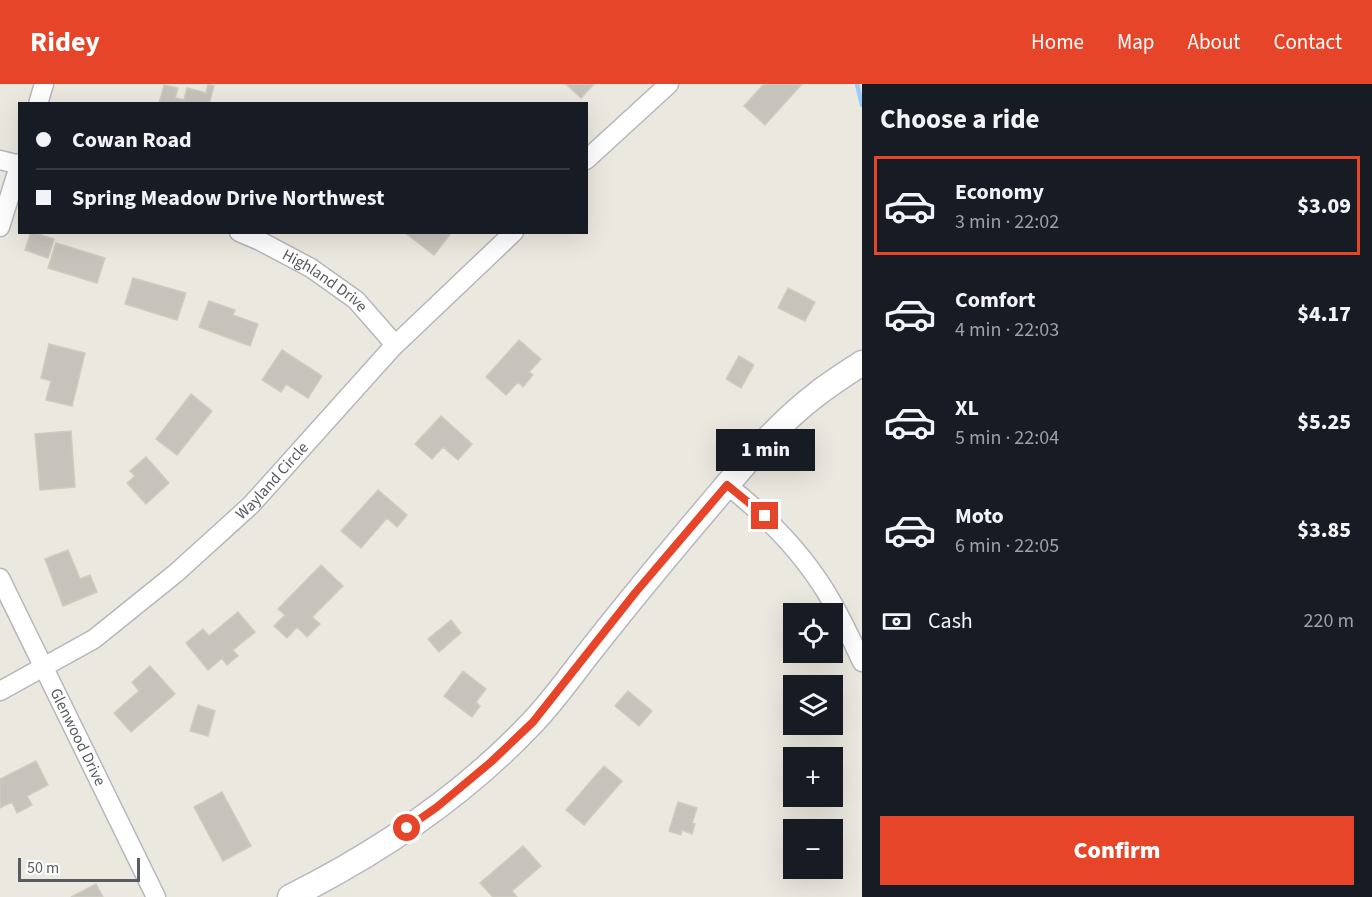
<!DOCTYPE html>
<meta charset="utf-8">
<style>
body{margin:0;font-family:"Source Sans 3",sans-serif;background:#242831;color:#f1f3f6;height:100vh;display:flex;flex-direction:column;font-size:22px;white-space:nowrap}
*{box-sizing:border-box;margin:0}
p{font-size:20px;color:#9ea1a6}
.icon{flex:none;width:33px;height:33px;fill:none;stroke:currentColor;stroke-width:2;stroke-linecap:round;stroke-linejoin:round}
.map{position:relative;flex:1;overflow:hidden}
.details{display:flex;flex-direction:column;background:#171b24;width:510px}
.details>*{flex:none}
.banner{position:absolute;left:18px;top:18px;width:570px;height:132px;border-radius:0px;box-shadow:0 6px 24px #0002;display:grid;align-content:center;height:132px;padding:0 18px;background:#171b24}
.tools{position:absolute;left:783px;top:519px;display:grid;gap:12px}
.tools a{display:grid;place-items:center;width:60px;height:60px;border-radius:0px;background:#171b24;box-shadow:0 6px 24px #0002;font-size:30px}
.scale{position:absolute;left:18px;bottom:15px;width:122px;box-sizing:border-box;padding-left:6px;border:3px solid #585b60;border-top:0;font-size:16px;line-height:21px;white-space:nowrap;color:#585b60;-webkit-text-stroke:4px #fff;paint-order:stroke}
.end{position:absolute;width:27px;height:27px;margin:-14px;border:8px solid #e74529;background:#fff;box-shadow:0 0 0 3px #fff}
.from{border-radius:50%}
.bubble{position:absolute;height:42px;border-radius:0px;background:#171b24;box-shadow:0 6px 24px #0002;font-size:20px;font-weight:800;line-height:42px;text-align:center}
.banner b{display:flex;align-items:center;gap:21px;height:57px;font-size:22px}
.banner b+b{border-top:2px solid #363941}
.banner i{width:15px;height:15px;background:#f1f3f6}
ul{padding:0;list-style:none}
li{display:flex;align-items:center;gap:18px;height:99px;margin:0 12px 9px;padding:0 6px;border:3px solid transparent;border-radius:0px}
li div{flex:1}
li b{display:block;font-size:22px}
li em{font-style:normal;font-weight:800}
li.on{border-color:#e74529}
li>.icon{width:54px;height:54px;stroke-width:1.5}
h2{padding:0 18px;font-size:27px;line-height:72px}
.pay{display:flex;align-items:center;gap:15px;height:66px;padding:0 18px;font-size:22px}
.pay p{margin-inline-start:auto}
.action{display:flex;gap:12px;margin-top:auto;padding:12px 18px}
.action a{flex:1;height:69px;border-radius:0px;background:#e74529;color:#fff;font-size:24px;font-weight:800;line-height:69px;text-align:center}
header{display:flex;align-items:center;gap:36px;box-sizing:border-box;height:84px;padding:0 30px;background:#e74529;color:#fff}
header strong{font-size:28px}
nav{display:flex;gap:33px;margin-inline-start:auto;font-size:21px}
main{display:flex;flex:1;min-height:0}
.map>svg:first-child{display:block}
.lines{fill:none;stroke-linecap:round;stroke-linejoin:round}
.stream{stroke:#9cccfe;stroke-width:4.5}
.building{fill:#c6c3bc;stroke:#cfcbbd;stroke-width:1.5}
.street-casing{stroke:#b5b7bc;stroke-width:21}
.secondary-casing{stroke:#b5b8be;stroke-width:27}
.street{stroke:#fff;stroke-width:18}
.secondary{stroke:#fff;stroke-width:24}
.route{stroke:#e74529;stroke-width:8}
.labels{text-anchor:middle;dominant-baseline:central;stroke-width:4.5;stroke-linejoin:round;paint-order:stroke}
.street-label{font-size:16px;fill:#585b60;stroke:#fff}
</style>
<header>
<strong>Ridey</strong>
<nav><a>Home</a><a>Map</a><a>About</a><a>Contact</a></nav>
</header>
<main>
<div class="map">
<svg width="862" height="813" viewBox="0 0 862 813">
<rect width="100%" height="100%" fill="#ebe9df"/>
<g class="lines">
<!-- stream -->
<path class="stream" d="M857,0L862,21"/>
</g>
<!-- building -->
<path class="building" d="M208,0L214,2L209,20H159L164,1L178,4L175,14L184,16L187,4L206,9Z
M566,0H594L581,14Z
M764,0H802L765,41L744,22Z
M31,148L54,155L48,174L25,166Z
M404,148H450L451,149L434,171Z
M56,159L105,174L97,199L48,184Z
M133,194L186,209L177,236L125,220Z
M788,204L815,218L805,237L778,224Z
M209,217L235,226L233,231L258,240L250,262L199,243Z
M519,256L541,275L529,288L533,291L523,303L518,298L506,311L486,293Z
M49,260L85,269L72,322L46,316L51,297L41,294Z
M282,266L322,292L308,314L286,300L281,308L262,296Z
M739,272L754,281L741,304L726,295Z
M191,310L212,327L177,371L156,355Z
M441,332L472,360L458,376L443,363L432,375L415,360Z
M71,347L75,403L40,406L35,350Z
M146,373L169,399L146,420L127,399L135,392L130,387Z
M378,406L407,431L397,443L387,434L361,464L341,447Z
M68,466L80,495L90,491L97,508L63,522L45,475Z
M321,481L343,502L312,533L320,540L307,553L297,543L287,554L274,542L285,531L278,525Z
M238,528L255,548L233,566L238,572L227,581L222,574L208,586L186,559L203,545L209,552Z
M451,536L461,549L439,568L428,555Z
M150,582L175,610L131,648L114,629L139,607L132,598Z
M463,587L486,605L476,618L480,622L472,633L444,612Z
M628,607L652,627L639,642L615,622Z
M198,621L215,627L208,652L190,647Z
M36,677L48,701L27,712L32,721L17,729L12,718L0,724V695Z
M604,682L622,697L584,741L566,726Z
M222,708L251,762L223,777L194,723Z
M678,718L697,724L692,739L695,740L692,750L682,746L681,751L669,747Z
M523,762L541,782L512,807L517,813H493L480,799Z
M96,800L103,813H71Z"/>
<g class="lines">
<!-- street casing -->
<g class="street-casing">
<g id="street">
<path d="M38,20L44,0"/>
<path d="M0,76L20,81"/>
<path d="M586,76L669,0"/>
<path d="M0,143L20,79"/>
<path id="s1" d="M239,148L260,157L311,184L356,216L391,256L392,264"/>
<path d="M727,401C769,434 807,473 833,520C844,539 853,559 862,578"/>
<path id="s2" d="M0,494L156,813"/>
<path id="s3" d="M0,607L94,555L176,489L251,421L392,264L514,148"/>
</g>
</g>
<!-- secondary casing -->
<g class="secondary-casing">
<path id="secondary" d="M290,813C378,769 464,711 532,639C555,615 574,587 595,561C632,514 671,467 710,421C743,382 776,341 817,310C831,299 847,289 862,279"/>
</g>
<!-- street -->
<use href="#street" class="street"/>
<!-- secondary -->
<use href="#secondary" class="secondary"/>
</g>
<g class="lines">
<!-- route -->
<path class="route" d="M407,744L437,723L491,678L533,638L635,509L727,401L765,432"/>
</g>
<g class="labels">
<!-- street labels -->
<g class="street-label">
<text stroke="none"><textPath href="#s1" startOffset="99">Highland Drive</textPath></text>
<text stroke="none"><textPath href="#s3" startOffset="346">Wayland Circle</textPath></text>
<text stroke="none"><textPath href="#s2" startOffset="177">Glenwood Drive</textPath></text>
</g>
</g>
</svg>
<div class="tools">
<a><svg class="icon" aria-label="locate" viewBox="0 0 24 24"><circle cx="12" cy="12" r="6"/><path d="M12 2v4M12 18v4M2 12h4M18 12h4"/></svg></a>
<a><svg class="icon" aria-label="layers" viewBox="0 0 24 24"><path d="M12 4l9 5-9 5-9-5zM3 14l9 5 9-5"/></svg></a>
<a>+</a>
<a>−</a>
</div>
<div class="scale">50 m</div>
<i class="end from" style="left:407px;top:744px"></i>
<i class="end" style="left:765px;top:432px"></i>
<div class="bubble" style="left:716px;top:345px;width:99px">1 min</div>
<div class="banner">
<b><i class="from"></i>Cowan Road</b>
<b><i></i>Spring Meadow Drive Northwest</b>
</div>
</div>
<section class="details">
<h2>Choose a ride</h2>
<ul>
<li class="on"><svg class="icon" aria-label="car" viewBox="0 0 24 24"><path d="M5 17H2v-5l4-1 3-4h7l3 4 3 1v5h-3M9 17h6M6 11h13"/><circle cx="7" cy="17" r="2"/><circle cx="17" cy="17" r="2"/></svg><div><b>Economy</b><p>3 min · 22:02</p></div><em>$3.09</em></li>
<li><svg class="icon" aria-label="car" viewBox="0 0 24 24"><path d="M5 17H2v-5l4-1 3-4h7l3 4 3 1v5h-3M9 17h6M6 11h13"/><circle cx="7" cy="17" r="2"/><circle cx="17" cy="17" r="2"/></svg><div><b>Comfort</b><p>4 min · 22:03</p></div><em>$4.17</em></li>
<li><svg class="icon" aria-label="car" viewBox="0 0 24 24"><path d="M5 17H2v-5l4-1 3-4h7l3 4 3 1v5h-3M9 17h6M6 11h13"/><circle cx="7" cy="17" r="2"/><circle cx="17" cy="17" r="2"/></svg><div><b>XL</b><p>5 min · 22:04</p></div><em>$5.25</em></li>
<li><svg class="icon" aria-label="car" viewBox="0 0 24 24"><path d="M5 17H2v-5l4-1 3-4h7l3 4 3 1v5h-3M9 17h6M6 11h13"/><circle cx="7" cy="17" r="2"/><circle cx="17" cy="17" r="2"/></svg><div><b>Moto</b><p>6 min · 22:05</p></div><em>$3.85</em></li>
</ul>
<div class="pay"><svg class="icon" aria-label="cash" viewBox="0 0 24 24"><path d="M3 7h18v10H3z"/><circle cx="12" cy="12" r="2"/></svg>Cash<p>220 m</p></div>
<div class="action"><a>Confirm</a></div>
</section>
</main>
